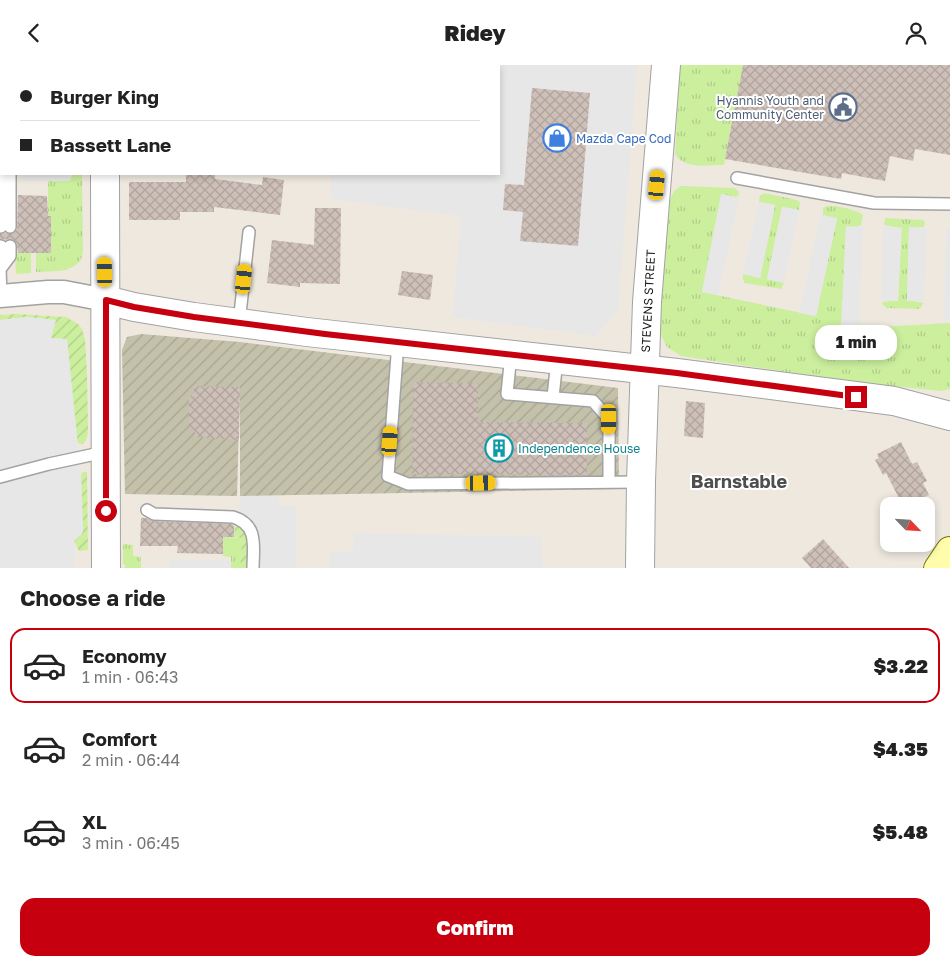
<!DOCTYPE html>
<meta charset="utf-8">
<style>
body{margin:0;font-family:"Golos Text",sans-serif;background:#f2f2f2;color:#222;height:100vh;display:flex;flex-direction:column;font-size:19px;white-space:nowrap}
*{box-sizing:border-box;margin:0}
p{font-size:16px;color:#767676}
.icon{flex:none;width:28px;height:28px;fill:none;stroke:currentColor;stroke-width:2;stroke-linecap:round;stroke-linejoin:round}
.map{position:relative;height:503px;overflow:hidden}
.drawer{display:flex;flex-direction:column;background:#fff;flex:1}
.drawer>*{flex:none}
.top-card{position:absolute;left:0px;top:0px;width:500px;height:110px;box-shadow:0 2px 8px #0003;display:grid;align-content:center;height:110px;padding:0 20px;background:#fff}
.needle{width:32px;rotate:115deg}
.tools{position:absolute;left:880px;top:432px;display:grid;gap:10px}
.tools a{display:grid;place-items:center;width:55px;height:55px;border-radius:10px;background:#fff;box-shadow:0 2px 8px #0003;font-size:25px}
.end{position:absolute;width:22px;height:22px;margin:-11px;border:6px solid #c6000f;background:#fff;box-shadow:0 0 0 2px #fff}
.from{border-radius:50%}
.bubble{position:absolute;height:35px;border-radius:15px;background:#fff;box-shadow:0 2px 8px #0003;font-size:16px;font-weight:800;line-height:35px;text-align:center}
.car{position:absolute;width:15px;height:30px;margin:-15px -8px;border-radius:6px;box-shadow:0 0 4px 1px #0007;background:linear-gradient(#f5c518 24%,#345 0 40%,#f5c518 0 76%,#345 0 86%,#f5c518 0)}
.top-card b{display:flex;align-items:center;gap:18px;height:48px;font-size:19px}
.top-card b+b{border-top:1px solid #e0e0e0}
.top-card i{width:12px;height:12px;background:#222}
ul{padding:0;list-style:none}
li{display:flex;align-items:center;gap:15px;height:75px;margin:0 10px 8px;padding:0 10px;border:2px solid transparent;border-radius:15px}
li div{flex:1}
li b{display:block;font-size:19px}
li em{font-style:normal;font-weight:800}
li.selected{border-color:#c6000f}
li>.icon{width:45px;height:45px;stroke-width:1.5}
h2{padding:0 20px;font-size:22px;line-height:60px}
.primary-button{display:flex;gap:10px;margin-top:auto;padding:10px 20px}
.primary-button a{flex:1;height:58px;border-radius:15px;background:#c6000f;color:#fff;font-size:20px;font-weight:800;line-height:58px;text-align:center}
header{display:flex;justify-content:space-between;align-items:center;height:65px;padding:0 20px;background:#fff;font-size:22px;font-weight:800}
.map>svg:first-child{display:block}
.construction{fill:url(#construction-furrows)}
.grass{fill:url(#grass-tufts)}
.garden{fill:url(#garden-furrows)}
.parking{fill:#e7e7e7}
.building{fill:url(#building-cross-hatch)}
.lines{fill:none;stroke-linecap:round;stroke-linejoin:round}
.service-casing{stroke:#a2a2a2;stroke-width:14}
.minor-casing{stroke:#a2a2a2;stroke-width:25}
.tertiary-casing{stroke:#a2a2a2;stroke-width:30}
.secondary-casing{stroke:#707400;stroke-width:30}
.service{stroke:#fff;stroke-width:11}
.minor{stroke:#fff;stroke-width:22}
.tertiary{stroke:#fff;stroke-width:28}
.secondary{stroke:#fffdac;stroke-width:28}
.route{stroke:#c6000f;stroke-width:6}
.labels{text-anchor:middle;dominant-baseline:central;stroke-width:4;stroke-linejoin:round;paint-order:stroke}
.service-label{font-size:12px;fill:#4e5e75;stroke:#fff;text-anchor:end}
.shop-label{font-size:12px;fill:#366cbe;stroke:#fff;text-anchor:start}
.street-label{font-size:12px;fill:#1b1b1b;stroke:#fff}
.culture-label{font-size:12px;fill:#0d838f;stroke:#fff;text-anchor:start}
.district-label{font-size:18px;font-weight:bold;fill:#4e4e4e;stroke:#fff}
</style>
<header><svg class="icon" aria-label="back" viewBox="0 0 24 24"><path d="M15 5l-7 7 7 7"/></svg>Ridey<svg class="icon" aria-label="person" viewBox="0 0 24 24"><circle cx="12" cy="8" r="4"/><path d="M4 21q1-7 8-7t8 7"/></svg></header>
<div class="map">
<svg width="950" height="504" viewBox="0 0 950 504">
<defs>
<pattern id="construction-furrows" width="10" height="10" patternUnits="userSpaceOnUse" patternTransform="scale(1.25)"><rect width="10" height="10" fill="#c3c1aa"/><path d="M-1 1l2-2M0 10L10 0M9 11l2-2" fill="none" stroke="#a7a592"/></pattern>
<pattern id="grass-tufts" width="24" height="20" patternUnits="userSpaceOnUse" patternTransform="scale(1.25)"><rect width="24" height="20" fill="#ccef9e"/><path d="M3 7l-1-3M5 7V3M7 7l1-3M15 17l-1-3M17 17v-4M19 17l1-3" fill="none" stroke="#afcc88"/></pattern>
<pattern id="garden-furrows" width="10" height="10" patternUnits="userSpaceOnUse" patternTransform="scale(1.25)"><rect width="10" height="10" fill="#ccef9e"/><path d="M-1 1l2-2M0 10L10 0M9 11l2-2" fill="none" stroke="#afcc88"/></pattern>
<pattern id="building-cross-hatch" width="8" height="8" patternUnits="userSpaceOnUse" patternTransform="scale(1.25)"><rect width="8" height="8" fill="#cec0b8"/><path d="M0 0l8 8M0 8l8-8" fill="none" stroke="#b0a49e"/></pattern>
</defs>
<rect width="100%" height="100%" fill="#eee8df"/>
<!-- construction -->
<path class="construction" d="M141,269L240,277L618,323L619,424L240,431V319L237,431L125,429L122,285L127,272Z"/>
<!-- grass -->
<path class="grass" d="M680,0H743L724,100C708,100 685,105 675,89Z
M73,109H82V111L83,185C82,209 53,206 36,207V188H51V151H48V116H69Z
M681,121L735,123L739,127L738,131L736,132L722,129L702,227L816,251L837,154L823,150V143C831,138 851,144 860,148L863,150L861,160L857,162H846L842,264L950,258V324L941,326L846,316L681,291L667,282L660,268L664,200L670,135L674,126Z
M764,128L797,135L800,137L799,145L782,142L767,214L784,218L781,224L745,218L743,215V209L760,213L775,140L759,137L760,131Z
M885,153L923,155L925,157L924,162L909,163L907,235L924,238L919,244L887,243L882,239L883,237L898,235L901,163L884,160Z
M15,188H31V208L16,209Z
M223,472L242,473L240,503H231V492L223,491Z
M123,479L133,480V491L141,492V503H124L126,501L123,499Z"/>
<!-- garden -->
<path class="garden" d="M17,249L66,252L78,259L82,264L85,274L87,309L88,366L87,373L83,379H79L77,376L67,275L51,273L55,255L26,252L0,255V250Z
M83,407H87L88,485L79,486L74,476L81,470L83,466L81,409Z
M235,458L248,462L249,503H240L242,473L234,472Z"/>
<!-- parking -->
<path class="parking" d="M470,0H637L618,245L596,271L453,252L461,151L332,134L330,109H499V1H469Z
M22,109H70L69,116H22Z
M721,129L739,133L718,230L702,227Z
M759,137L775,140L760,213L743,209Z
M783,142L799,145L784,218L767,214Z
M821,150L837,153L816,251L799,248Z
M846,161L863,162L859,261L841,260Z
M883,162L902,163L898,236L881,235Z
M909,162L927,163L924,236H907Z
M946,164H950V255H944Z
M26,252L56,255L51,273L67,274L81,409L83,466L81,470L74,476L75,503H0V255Z
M240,431L279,432V441L296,442V503H249L250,469L238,458Z
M354,468L541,472L543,503H330V488L353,486Z
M169,494L231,496V503H169Z"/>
<!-- building -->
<path class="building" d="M743,0H950V90L915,84L913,96L890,91L885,116L842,108L841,114L725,94Z
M532,23L590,28L578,181L520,176L523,147L503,145L505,119L524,120Z
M186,109H215V114L262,120L263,112L284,115L280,150L214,142V147H180V155H129V117H186Z
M18,130L47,131L48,151H51V188H18L17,181L14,175L0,174V169L6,168L10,169L17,165Z
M315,143H341L340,219L300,218V222L267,218L272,175L314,180Z
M402,206L433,210L430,235L398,230Z
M413,317L478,318V357L587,358V410L412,409Z
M194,321L240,322L239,375L195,372V366L189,362V333L194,327Z
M686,336L705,338L703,373L684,371Z
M901,377L912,399L917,397L927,416L923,418L929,430L906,441H903L886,408L883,410L875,395L879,393L877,389Z
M141,453H146L154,456L231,459L234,461V472H223V489L177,488L178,481H140Z
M823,474L850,504H812L802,493Z"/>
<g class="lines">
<!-- service casing -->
<g class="service-casing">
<path id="service" d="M63,0V1
M251,1V0
M0,30L1,29
M0,100L1,162
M10,109V162
M737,113L874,138L950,139
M0,203L1,231
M1,203L10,191V181
M1,203V181
M239,258L249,167
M398,277L388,411L408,419L641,417
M511,289L507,329L593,336L609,354V417
M553,332L557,295
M0,412L49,399L105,387
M147,445L154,449L233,452C259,460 253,482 253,504"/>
</g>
<!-- minor casing -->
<g class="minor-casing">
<path id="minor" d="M0,231L48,227H64L106,235"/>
</g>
<!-- tertiary casing -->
<g class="tertiary-casing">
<path id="tertiary" d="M106,0V1
M105,109L106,504
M106,235L134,242L194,252L307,267L677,308L894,336L950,351
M640,504L641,417L647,237L666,0"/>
</g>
<!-- secondary casing -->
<g class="secondary-casing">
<path id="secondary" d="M938,504L950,486"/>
</g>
<!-- service -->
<use href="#service" class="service"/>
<!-- minor -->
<use href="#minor" class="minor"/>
<!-- tertiary -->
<use href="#tertiary" class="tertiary"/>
<!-- secondary -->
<use href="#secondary" class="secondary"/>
</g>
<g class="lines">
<!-- route -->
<path class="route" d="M106,446V235L134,242L194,252L325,269L677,308L856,332"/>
</g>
<!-- icons -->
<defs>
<g id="civic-ring" transform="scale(1.4375)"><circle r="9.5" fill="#fff" stroke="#5c6f8a" stroke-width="1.5"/><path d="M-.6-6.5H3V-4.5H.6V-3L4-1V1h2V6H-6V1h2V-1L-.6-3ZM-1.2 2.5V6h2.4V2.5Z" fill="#5c6f8a"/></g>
<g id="shop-ring" transform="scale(1.4375)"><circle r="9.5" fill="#fff" stroke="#3f7fe0" stroke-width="1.5"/><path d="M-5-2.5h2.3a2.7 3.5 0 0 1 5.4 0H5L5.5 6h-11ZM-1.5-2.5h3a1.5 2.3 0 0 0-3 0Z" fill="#3f7fe0"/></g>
<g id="building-ring" transform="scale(1.4375)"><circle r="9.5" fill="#fff" stroke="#0f9aa8" stroke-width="1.5"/><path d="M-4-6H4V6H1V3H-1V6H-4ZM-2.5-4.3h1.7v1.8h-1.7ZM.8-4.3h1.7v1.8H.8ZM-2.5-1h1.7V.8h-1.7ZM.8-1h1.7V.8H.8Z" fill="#0f9aa8"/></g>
</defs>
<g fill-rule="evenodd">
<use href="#civic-ring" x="843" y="42"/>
<use href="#shop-ring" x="557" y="73"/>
<use href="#building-ring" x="499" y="383"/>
</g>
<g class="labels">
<!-- service labels -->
<g class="service-label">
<text x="824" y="35">Hyannis Youth and<tspan x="824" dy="14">Community Center</tspan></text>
</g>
<!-- shop labels -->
<g class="shop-label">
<text x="576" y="73">Mazda Cape Cod</text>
</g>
<!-- street labels -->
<g class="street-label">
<text transform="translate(648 236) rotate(-87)">STEVENS STREET</text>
</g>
<!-- culture labels -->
<g class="culture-label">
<text x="518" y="383">Independence House</text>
</g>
<!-- district labels -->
<g class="district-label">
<text x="739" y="416">Barnstable</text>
</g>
</g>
</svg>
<div class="tools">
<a><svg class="needle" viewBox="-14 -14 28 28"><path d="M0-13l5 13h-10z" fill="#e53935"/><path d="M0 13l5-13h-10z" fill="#767676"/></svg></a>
</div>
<i class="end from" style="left:106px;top:446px"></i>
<i class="end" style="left:856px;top:332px"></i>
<div class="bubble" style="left:815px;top:260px;width:82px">1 min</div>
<i class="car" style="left:657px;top:120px;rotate:5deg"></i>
<i class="car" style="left:105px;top:207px;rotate:359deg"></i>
<i class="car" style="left:244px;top:214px;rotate:6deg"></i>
<i class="car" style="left:609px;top:354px;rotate:180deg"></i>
<i class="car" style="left:390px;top:376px;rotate:4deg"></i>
<i class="car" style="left:481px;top:418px;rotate:89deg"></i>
<div class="top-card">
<b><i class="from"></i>Burger King</b>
<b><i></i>Bassett Lane</b>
</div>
</div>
<section class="drawer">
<h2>Choose a ride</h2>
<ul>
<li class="selected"><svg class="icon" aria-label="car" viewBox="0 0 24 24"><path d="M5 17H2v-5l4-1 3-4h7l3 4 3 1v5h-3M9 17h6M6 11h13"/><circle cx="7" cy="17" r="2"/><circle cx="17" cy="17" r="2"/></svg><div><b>Economy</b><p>1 min · 06:43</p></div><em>$3.22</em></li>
<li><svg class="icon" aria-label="car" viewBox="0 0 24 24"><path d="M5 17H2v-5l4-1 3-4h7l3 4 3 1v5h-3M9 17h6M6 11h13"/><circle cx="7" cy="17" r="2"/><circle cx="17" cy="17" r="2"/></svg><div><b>Comfort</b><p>2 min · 06:44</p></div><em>$4.35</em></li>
<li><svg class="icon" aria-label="car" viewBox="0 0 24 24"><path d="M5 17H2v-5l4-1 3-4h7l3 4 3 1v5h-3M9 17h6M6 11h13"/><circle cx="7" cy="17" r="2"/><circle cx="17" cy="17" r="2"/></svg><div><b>XL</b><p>3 min · 06:45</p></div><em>$5.48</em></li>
</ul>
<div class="primary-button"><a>Confirm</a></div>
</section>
